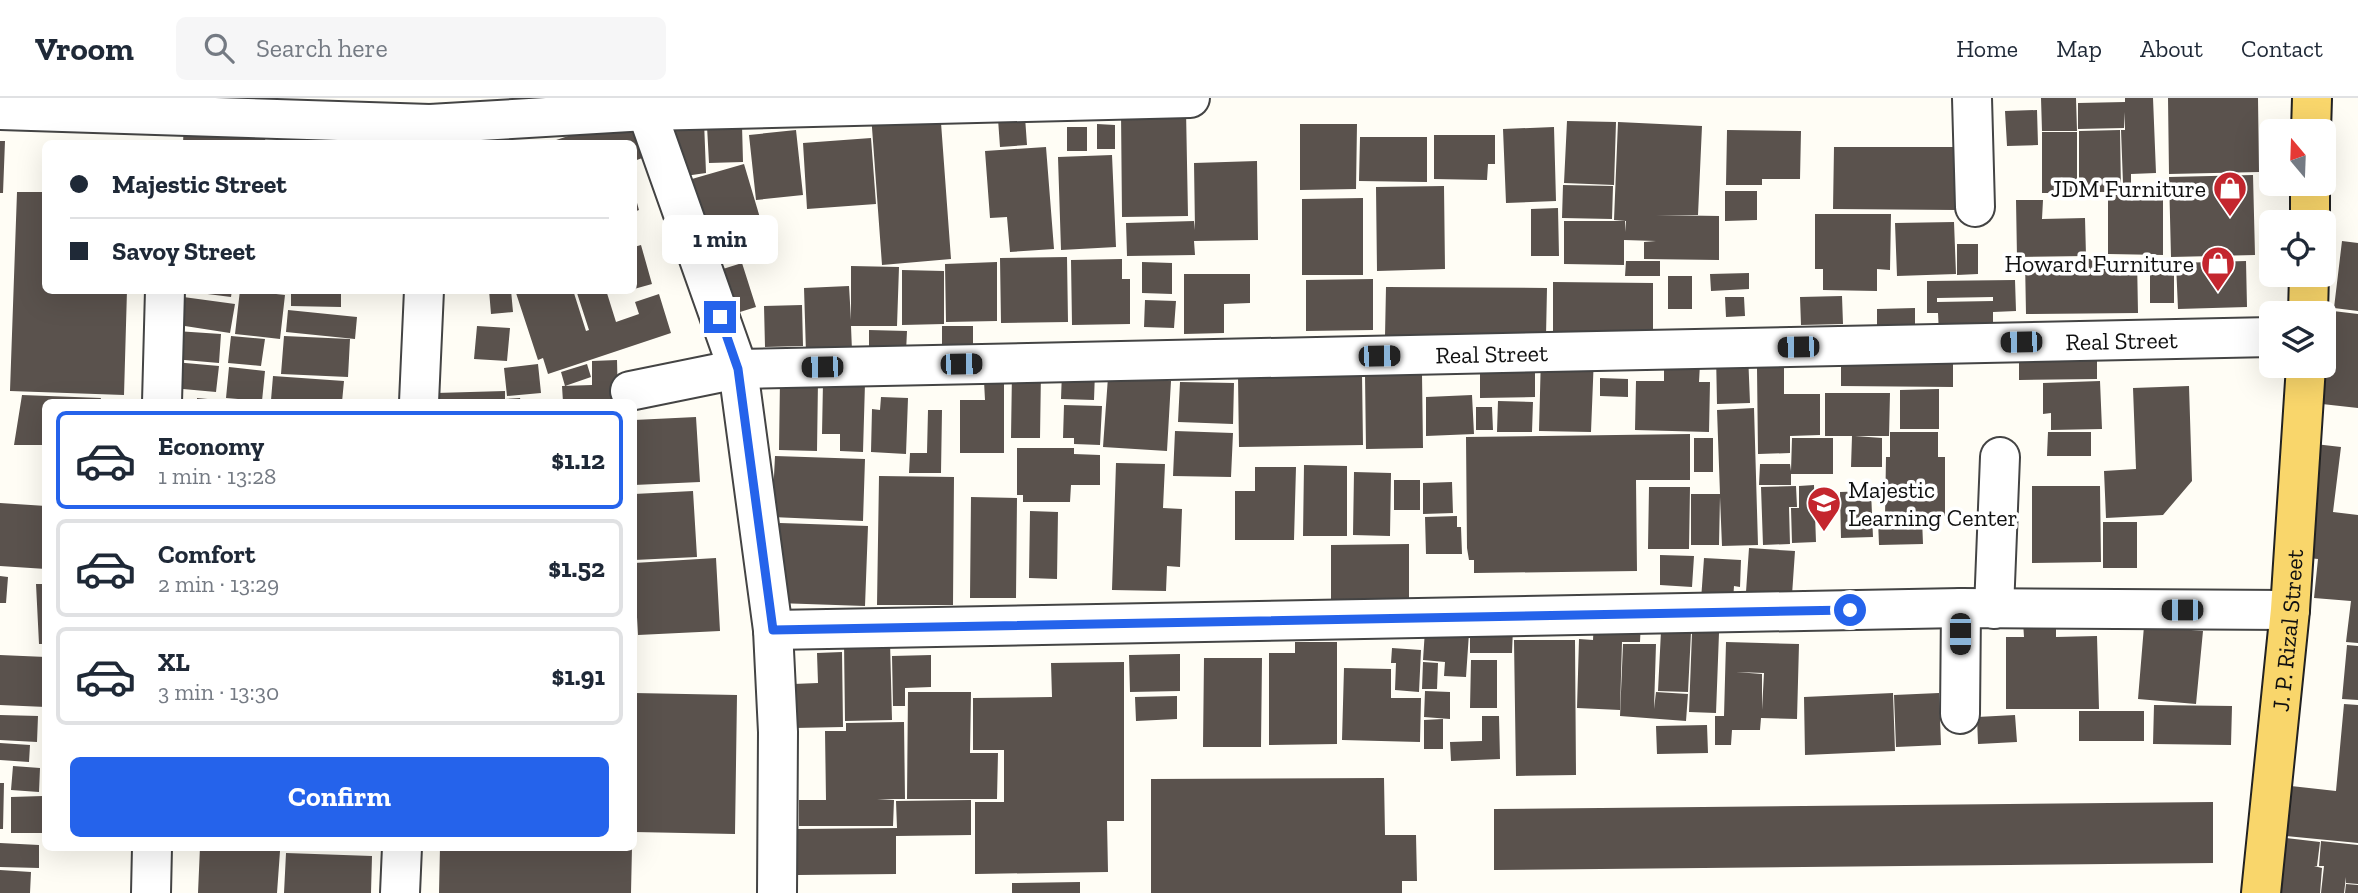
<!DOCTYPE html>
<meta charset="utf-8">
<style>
body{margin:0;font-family:"Zilla Slab",serif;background:#f6f6f7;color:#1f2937;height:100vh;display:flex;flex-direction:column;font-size:26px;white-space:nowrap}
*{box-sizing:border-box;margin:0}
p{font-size:23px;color:#747a83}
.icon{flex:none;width:38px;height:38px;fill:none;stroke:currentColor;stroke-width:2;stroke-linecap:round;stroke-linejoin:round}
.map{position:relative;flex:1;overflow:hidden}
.details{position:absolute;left:42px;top:301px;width:595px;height:452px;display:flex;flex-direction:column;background:#fff;border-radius:10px;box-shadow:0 7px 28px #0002}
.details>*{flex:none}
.banner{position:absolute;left:42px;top:42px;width:595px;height:154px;border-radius:10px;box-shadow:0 7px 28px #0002;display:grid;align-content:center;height:154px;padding:0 28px;background:#fff}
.needle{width:46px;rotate:341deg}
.fabs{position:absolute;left:2259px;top:21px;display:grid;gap:14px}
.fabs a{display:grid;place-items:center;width:77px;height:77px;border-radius:10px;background:#fff;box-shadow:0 7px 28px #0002;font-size:35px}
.end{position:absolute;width:32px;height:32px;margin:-16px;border:9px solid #2563eb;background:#fff;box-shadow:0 0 0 4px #fff}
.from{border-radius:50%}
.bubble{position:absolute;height:49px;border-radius:10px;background:#fff;box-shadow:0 7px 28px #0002;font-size:23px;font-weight:800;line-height:49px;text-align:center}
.car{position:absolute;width:21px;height:42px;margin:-21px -10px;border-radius:9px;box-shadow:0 0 5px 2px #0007;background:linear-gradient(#222 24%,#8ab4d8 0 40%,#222 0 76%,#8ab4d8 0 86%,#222 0)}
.banner b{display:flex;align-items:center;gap:24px;height:66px;font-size:26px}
.banner b+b{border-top:2px solid #e0e1e3}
.banner i{width:18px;height:18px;background:#1f2937}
ul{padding:12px 0 0;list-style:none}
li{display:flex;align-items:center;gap:21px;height:98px;margin:0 14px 10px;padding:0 14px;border:4px solid #e0e1e3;border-radius:10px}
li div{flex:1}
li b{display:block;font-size:26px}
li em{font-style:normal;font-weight:800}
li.current{border-color:#2563eb}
li>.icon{width:63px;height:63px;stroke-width:1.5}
.button{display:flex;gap:14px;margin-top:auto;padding:14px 28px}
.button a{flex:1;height:80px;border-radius:10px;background:#2563eb;color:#fff;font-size:28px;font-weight:800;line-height:80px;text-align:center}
header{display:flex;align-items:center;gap:42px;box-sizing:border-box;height:98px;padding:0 35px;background:#fff;border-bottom:2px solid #e0e1e3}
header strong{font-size:33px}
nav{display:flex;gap:38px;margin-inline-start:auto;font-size:24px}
.search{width:490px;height:63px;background:#f6f6f7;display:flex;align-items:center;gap:18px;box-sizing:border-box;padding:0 24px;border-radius:10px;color:#747a83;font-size:26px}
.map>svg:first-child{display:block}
.building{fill:#5a524d;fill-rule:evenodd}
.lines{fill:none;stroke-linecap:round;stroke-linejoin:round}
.minor-casing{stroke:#444;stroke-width:42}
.major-casing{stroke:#222;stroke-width:42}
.minor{stroke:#fff;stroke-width:38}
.major{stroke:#f9d66b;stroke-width:38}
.route{stroke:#2563eb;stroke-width:9}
.labels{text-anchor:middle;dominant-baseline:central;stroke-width:7;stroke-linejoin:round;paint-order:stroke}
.poi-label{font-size:24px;fill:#111;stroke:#fff;text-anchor:end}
.street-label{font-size:24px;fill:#111;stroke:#fff}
</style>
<header>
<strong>Vroom</strong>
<div class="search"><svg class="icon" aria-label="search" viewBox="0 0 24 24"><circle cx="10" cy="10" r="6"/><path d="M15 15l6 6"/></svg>Search here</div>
<nav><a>Home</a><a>Map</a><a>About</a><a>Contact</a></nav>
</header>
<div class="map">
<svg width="2358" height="795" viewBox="0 0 2358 795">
<rect width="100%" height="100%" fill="#fffdf5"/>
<!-- building -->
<path class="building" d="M2041,0H2076L2077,33H2042Z
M2125,0H2153L2156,75L2131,76V85H2123L2121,32H2125V14L2124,30L2078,31V5L2125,4Z
M2168,0H2258L2259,74L2169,76Z
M940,11L951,161L882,167L871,16Z
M1186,12L1188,118L1122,119L1121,14Z
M2037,12L2038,47L2007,48L2005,13Z
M635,16L648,58L634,63V46H544Z
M1025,19L1027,47L1000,49L998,21Z
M184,21L266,24L265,46H183Z
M704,23L706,75L678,79L667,44L679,24Z
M1567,23L1616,24L1614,87L1564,85Z
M279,24L347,29L346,46H278Z
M1618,24L1702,28L1698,117H1656L1719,118V162L1644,161V144L1656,143L1624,142V167L1564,166V123H1625V134L1626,123L1614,122Z
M1097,26L1115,27V51H1097Z
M1300,26H1357L1356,91L1300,92Z
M742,27L743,64L709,65L707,28Z
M1067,29H1087V53H1067Z
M1554,29L1556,103L1506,105L1503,31Z
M796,32L803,97L756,102L749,37Z
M1727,32L1801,33L1800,81H1762V87H1726Z
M2120,32L2121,94H2079V33Z
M2042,34H2077V95H2042Z
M1434,37H1495V66H1488L1487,82L1434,81Z
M1360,39H1427V84L1359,83Z
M871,40L876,106L807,111L803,45Z
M0,43H5L3,95H0Z
M1046,49L1054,151L1010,154L1007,119L990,120L985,53Z
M1834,49H1958L1957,112L1833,111Z
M1112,57L1116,149L1061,152L1058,59Z
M1257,63L1258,142L1194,143L1195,157L1127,158L1126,125L1194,123L1195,132L1194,65Z
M744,66L769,150L703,170L678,85Z
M2253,77L2255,157L2171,159L2169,79Z
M1563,87L1613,88L1612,121L1562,120Z
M1444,88L1445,171L1377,173L1376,89Z
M1725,93H1757V122L1725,123Z
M17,94H46V192H127L124,297L10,293Z
M634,94L639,112L634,114Z
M2108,97H2163V157L2108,156Z
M1363,100V177H1302V101Z
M2016,102H2043L2042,121L2085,120L2086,158L2017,159Z
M1558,110L1559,158H1531V111Z
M1815,116H1891L1890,172L1877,171V193L1823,192V171H1815Z
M1954,124L1956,176L1897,178L1895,125Z
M2342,143L2358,145V213L2334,210Z
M1957,146H1978V176L1957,177Z
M641,147L652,186L634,191V149Z
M1067,159L1068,224L1001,225L1000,160Z
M2137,160L2138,215L2026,216L2025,162Z
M1122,161V181H1130V226L1072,227L1071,162Z
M1626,163H1660V178H1625Z
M2246,163L2247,209L2178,211L2176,165Z
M997,164V223L946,224L945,166Z
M1142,164L1172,165V196L1142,195Z
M742,165L756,209L724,219L710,175Z
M851,168L899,169L897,228H851L852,253L806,255L804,190L849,188L851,222Z
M902,172L944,173V226L902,227Z
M2174,173V205H2150V174Z
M1749,175V191L1711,193L1710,176Z
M1184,176H1250V205L1224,206V235L1184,236Z
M1668,178H1692V211H1668Z
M1373,181V232L1306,233V182Z
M2015,182L2016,213L1993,214V235L1939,236L1938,215H1927V183ZM1993,199V203L1937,204V200Z
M1553,184L1653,185V237L1553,236Z
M1386,189L1547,190L1546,238H1385Z
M176,192H232L231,199Z
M240,192L285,197L280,241L235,236Z
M291,192H341V209L291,208Z
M489,192H511L513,214L491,216Z
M515,192H573L586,233L589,232L576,192H606L616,224L639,216L635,204L659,196L671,235L548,276L543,260L538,262Z
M176,198L235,206L230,235L172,226Z
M1842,198L1843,226L1801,227L1800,199Z
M1725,199H1744L1745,218L1726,219Z
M1145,202L1176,203L1174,230L1144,229Z
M802,207L803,248L765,249L764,208Z
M1915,210V240H1877V211Z
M288,212L357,219L355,241L286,234Z
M2333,213L2358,216V310L2322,306Z
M477,228L510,230L507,263L474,261Z
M942,228H973V250L942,249Z
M869,232L907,233L906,254L869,252Z
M176,233L221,236L219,265L173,261Z
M231,238L265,241L261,268L228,265Z
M284,238L350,241L348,279L281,276Z
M1748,255L1750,305L1717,306L1716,256Z
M2097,256V281L2019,282V257Z
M1541,257L1594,258L1591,334L1539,333Z
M1480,259H1535V299L1480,300Z
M1841,259H1953V289L1841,288Z
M617,262L618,304H563L562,288L592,287V263Z
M174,264L219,268L216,294L172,290Z
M1664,265L1700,266L1699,284H1710L1709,334L1635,332L1636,283H1664Z
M538,266L541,295L507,298L504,270Z
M587,266L591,279L565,288L561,274Z
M229,269L265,273L262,303L226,300Z
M1784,269V296H1820V337L1790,338V355L1758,356L1757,270Z
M1012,273H1041L1040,340H1011Z
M1062,273L1095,274L1094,302L1061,301Z
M1362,276L1363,347L1239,349L1238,278Z
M1422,276L1423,350L1366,351L1365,277Z
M273,278L344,283L342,304L271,302Z
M1108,279L1171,283L1167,353L1103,349Z
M1600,280L1628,281V299L1600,298Z
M780,281L818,282L817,353L779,352Z
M984,283H1004V355H960V302H985Z
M2100,283L2102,331L2051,332V315L2043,316V285Z
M823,284L865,285L863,354L840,353V336H822Z
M1180,284L1234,285L1233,326L1178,324Z
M2189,288L2192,383L2163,417L2106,420L2104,373L2136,371L2133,290Z
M1939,291V331H1900V292Z
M505,293V301L520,300L521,304H436V295Z
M1825,295H1890L1889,338H1855L1882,340V369H1851L1852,338H1825Z
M22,297L101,300L100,304H46V347H14Z
M1472,297L1474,336L1426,338V299Z
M881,299L908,300L906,356L871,354L872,311L880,312Z
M197,300L229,303V304H197Z
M1498,303L1533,304L1532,334H1497Z
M1064,307L1102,308L1100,347L1074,346V340H1063Z
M1476,309H1492L1493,332H1476Z
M1754,310L1758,447L1722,448L1720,399L1719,447H1691V396H1720L1717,312Z
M928,312H942L941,375H909L910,355H927Z
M696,319L700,384L634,387V322Z
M1175,333L1233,335L1231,379L1173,378Z
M1890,334H1938V359H1945V418L1885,419L1886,359H1890Z
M2048,334H2091V358H2047Z
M1690,336V382H1636L1637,473L1474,475V462H1469L1467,450L1466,339Z
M1694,340H1713V374H1694Z
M1792,340H1833V376H1791V387H1759L1760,366H1790L1791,373Z
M2315,346L2341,349L2333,414L2358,417V545L2346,544L2351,503L2314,500L2318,461L2308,460Z
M1017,350H1074V356L1100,357V387H1071L1070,404H1023V397H1017Z
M775,358L865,361L863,423L772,419Z
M1116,365L1165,366L1163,410L1182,411L1180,469L1167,468L1166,493L1112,492Z
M1304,367L1347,368V438H1303Z
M1255,369H1296L1294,442H1235V393H1255Z
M43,374H46V404H42Z
M1354,374L1391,375L1390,438L1353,437Z
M879,378L954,379L953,507H877Z
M1394,382H1420V412H1394Z
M1452,384L1453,415L1423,416V385Z
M1814,387L1816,444L1792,445L1791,410H1799V388Z
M1796,388L1797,409H1789L1790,446L1763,447L1761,389Z
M2032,388H2100L2101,464L2032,465Z
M1649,389H1690L1689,451H1648Z
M693,393L697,459L634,462V396Z
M1871,393L1873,439L1841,440L1840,394Z
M971,399L1017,400L1016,500H970Z
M0,405L46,408V471L0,468Z
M1030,413L1058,414L1057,481L1029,480Z
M1457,418V429H1461L1462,456H1426L1425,419Z
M1922,421L1923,446L1879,447L1878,422Z
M2103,424H2137V470H2103Z
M780,425L868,428L865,508L777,505Z
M1409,446V512H1331V447Z
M1749,450L1795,453L1792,497L1746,494Z
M1660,457L1694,458L1692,489L1660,487Z
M716,460L720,533L638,537L634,465Z
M1704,460L1741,462L1740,489L1734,488L1733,503L1701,502Z
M0,478L8,479L6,505H0Z
M36,486H46V546H39Z
M1594,521L1641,522L1640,544H1622L1620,612L1577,610L1579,541L1593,542Z
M2056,523V539L2097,538L2099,611H2006V539H2024L2023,524Z
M2144,528L2203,533L2196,606L2138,601Z
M1470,530H1513L1512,555H1470Z
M1425,532L1469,535L1466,579L1444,578L1445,564L1423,562Z
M1661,533L1691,534L1688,594L1658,593Z
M1692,535H1719L1716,615L1689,614Z
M1514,542H1575L1576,677L1516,678Z
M890,543L892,622L845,623L844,544Z
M1295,544H1337V646L1269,647V555H1295Z
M1726,544L1799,546L1797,621L1761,620L1760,632H1732L1731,647H1715V618H1724ZM1736,574L1764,575L1762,612V576Z
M1623,546H1656L1654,611L1656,594L1688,596L1686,623L1620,618Z
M2347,547L2358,548V602L2342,601Z
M1392,550L1421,552L1419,594L1395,592L1396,565H1391Z
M842,554L843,629L794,630L793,586L818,585L817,555Z
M1180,556V593L1130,594L1129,557Z
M0,557L46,559V609L0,607Z
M931,557V589L905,590V608H893L892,558Z
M1204,560H1262L1261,649H1203Z
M1471,562H1497V610H1470Z
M1124,564V723H1107L1108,774L975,776V704H1004V652H973V600L1052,599L1051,565Z
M1423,564L1438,565L1437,591H1422Z
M1344,570L1391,571V600H1421L1420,644L1342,642Z
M1425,593L1450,594V621L1424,619Z
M908,594H971L970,655H998L997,701H907Z
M634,595L737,597L735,736L634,734Z
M1893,595L1895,653L1805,657L1804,599Z
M1939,595L1941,647L1896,649L1894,597Z
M1177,598V621L1136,623L1135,599Z
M2344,606L2358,607V745L2286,738L2291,688L2336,693Z
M2154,607L2232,608L2231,647L2153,646Z
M2079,613H2144V643H2079Z
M0,617L38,618L37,644L0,642Z
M2015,617L2017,644L1978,646L1977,619Z
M1482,618H1499L1500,661L1451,663L1450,644L1482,643Z
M1443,621V651H1424V622Z
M904,624L905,701H877L894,702L893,728H799V702H826L825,633H846V625Z
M1707,627L1708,655L1657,656L1656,628Z
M0,645L30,647L29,664L0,662Z
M13,668L40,670L39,694L11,692Z
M1384,680L1385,737H1416L1417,783H1402V795H1151V681Z
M0,685H4L3,731H0Z
M43,698V735H11V699Z
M971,702V737L896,738V776L797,777L798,731L897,730L896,703Z
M2213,704V765L1494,772V711Z
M2286,740L2320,744L2317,768H2314L2322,770L2320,795H2280Z
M2321,743L2358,747V786L2346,785V779L2344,795H2321L2324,768H2319Z
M0,745L39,747V770L0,769Z
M200,749L280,753L277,795H198Z
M440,749H632L631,795H439Z
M286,755L372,758L371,795H284Z
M0,772L31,774L30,795H0Z
M1080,784V795H1012V785Z
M2346,786L2358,787V795H2345Z"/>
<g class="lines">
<!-- minor casing -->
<g class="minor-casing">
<g id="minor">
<path d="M642,0L738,271L773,532L778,634L777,795"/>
<path d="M1972,0L1975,109"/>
<path d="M0,12L430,26L646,13L1190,0"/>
<path id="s1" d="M630,293L738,271L2272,239"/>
<path d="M162,304L165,192"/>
<path d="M419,304L424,192"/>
<path d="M1994,511L2000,359"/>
<path d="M773,532L1961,510L2290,512"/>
<path d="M1960,616L1961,510"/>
<path d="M151,795L152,749"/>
<path d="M400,795L402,749"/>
</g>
</g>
<!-- major casing -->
<g class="major-casing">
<g id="major">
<path d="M2311,33L2312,0"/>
<path d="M2310,124V86"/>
<path d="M2308,215L2309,177"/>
<path id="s2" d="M2261,795L2290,512L2306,268"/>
</g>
</g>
<!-- minor -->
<use href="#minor" class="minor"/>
<!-- major -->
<use href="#major" class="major"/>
</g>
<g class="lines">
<!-- route -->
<path class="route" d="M720,219L738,271L773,532L1850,512"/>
</g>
<!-- icons -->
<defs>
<g id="shop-pin" transform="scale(1.75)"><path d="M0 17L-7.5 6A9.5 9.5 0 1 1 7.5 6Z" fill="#c4262e" stroke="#fff"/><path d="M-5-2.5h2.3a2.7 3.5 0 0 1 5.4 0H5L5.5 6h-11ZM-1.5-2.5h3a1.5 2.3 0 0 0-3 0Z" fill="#fff"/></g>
<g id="school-pin" transform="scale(1.75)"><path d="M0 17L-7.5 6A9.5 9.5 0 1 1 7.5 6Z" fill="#c4262e" stroke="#fff"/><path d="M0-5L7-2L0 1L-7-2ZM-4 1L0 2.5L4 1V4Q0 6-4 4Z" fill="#fff"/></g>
</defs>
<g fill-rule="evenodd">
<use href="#shop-pin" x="2230" y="90"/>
<use href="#shop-pin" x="2218" y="165"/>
<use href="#school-pin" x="1824" y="405"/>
</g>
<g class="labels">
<!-- poi labels -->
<g class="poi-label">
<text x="2206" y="90">JDM Furniture</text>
<text x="2194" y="165">Howard Furniture</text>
<text x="1848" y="391" text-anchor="start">Majestic<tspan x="1848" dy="28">Learning Center</tspan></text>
</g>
<!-- street labels -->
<g class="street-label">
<text stroke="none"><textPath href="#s1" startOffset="1494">Real Street</textPath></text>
<text stroke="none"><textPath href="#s1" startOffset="864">Real Street</textPath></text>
<text stroke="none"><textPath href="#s2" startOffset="264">J. P. Rizal Street</textPath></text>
</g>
</g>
</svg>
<div class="fabs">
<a><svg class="needle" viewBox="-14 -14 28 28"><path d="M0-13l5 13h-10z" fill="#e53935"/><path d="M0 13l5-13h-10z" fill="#747a83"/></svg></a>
<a><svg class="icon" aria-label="locate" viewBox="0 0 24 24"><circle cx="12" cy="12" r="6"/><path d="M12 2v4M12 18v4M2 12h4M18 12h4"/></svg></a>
<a><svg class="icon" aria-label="layers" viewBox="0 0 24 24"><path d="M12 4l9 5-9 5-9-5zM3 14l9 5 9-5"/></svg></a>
</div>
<i class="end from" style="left:1850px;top:512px"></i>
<i class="end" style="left:720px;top:219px"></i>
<div class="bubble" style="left:662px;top:117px;width:116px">1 min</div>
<i class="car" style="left:2021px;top:244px;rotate:269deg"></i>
<i class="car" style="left:1798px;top:249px;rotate:269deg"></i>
<i class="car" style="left:1379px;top:258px;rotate:89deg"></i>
<i class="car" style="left:961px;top:266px;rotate:89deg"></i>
<i class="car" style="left:822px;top:269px;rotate:269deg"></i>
<i class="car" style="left:2182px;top:512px;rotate:270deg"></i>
<i class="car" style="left:1960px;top:536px;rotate:180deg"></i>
<div class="banner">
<b><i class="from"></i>Majestic Street</b>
<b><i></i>Savoy Street</b>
</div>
<section class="details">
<ul>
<li class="current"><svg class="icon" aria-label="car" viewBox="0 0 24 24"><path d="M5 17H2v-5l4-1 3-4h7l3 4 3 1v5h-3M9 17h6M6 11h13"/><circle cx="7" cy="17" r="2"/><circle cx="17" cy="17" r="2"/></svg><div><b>Economy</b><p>1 min · 13:28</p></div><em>$1.12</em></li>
<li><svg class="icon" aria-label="car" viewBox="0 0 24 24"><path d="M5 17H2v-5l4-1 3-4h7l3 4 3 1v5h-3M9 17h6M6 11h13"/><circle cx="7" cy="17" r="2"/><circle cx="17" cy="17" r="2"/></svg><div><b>Comfort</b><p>2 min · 13:29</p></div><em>$1.52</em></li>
<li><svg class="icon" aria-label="car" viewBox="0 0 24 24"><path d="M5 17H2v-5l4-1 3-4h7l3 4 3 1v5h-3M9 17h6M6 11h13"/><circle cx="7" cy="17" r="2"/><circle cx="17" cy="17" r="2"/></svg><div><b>XL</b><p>3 min · 13:30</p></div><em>$1.91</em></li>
</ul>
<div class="button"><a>Confirm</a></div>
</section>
</div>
